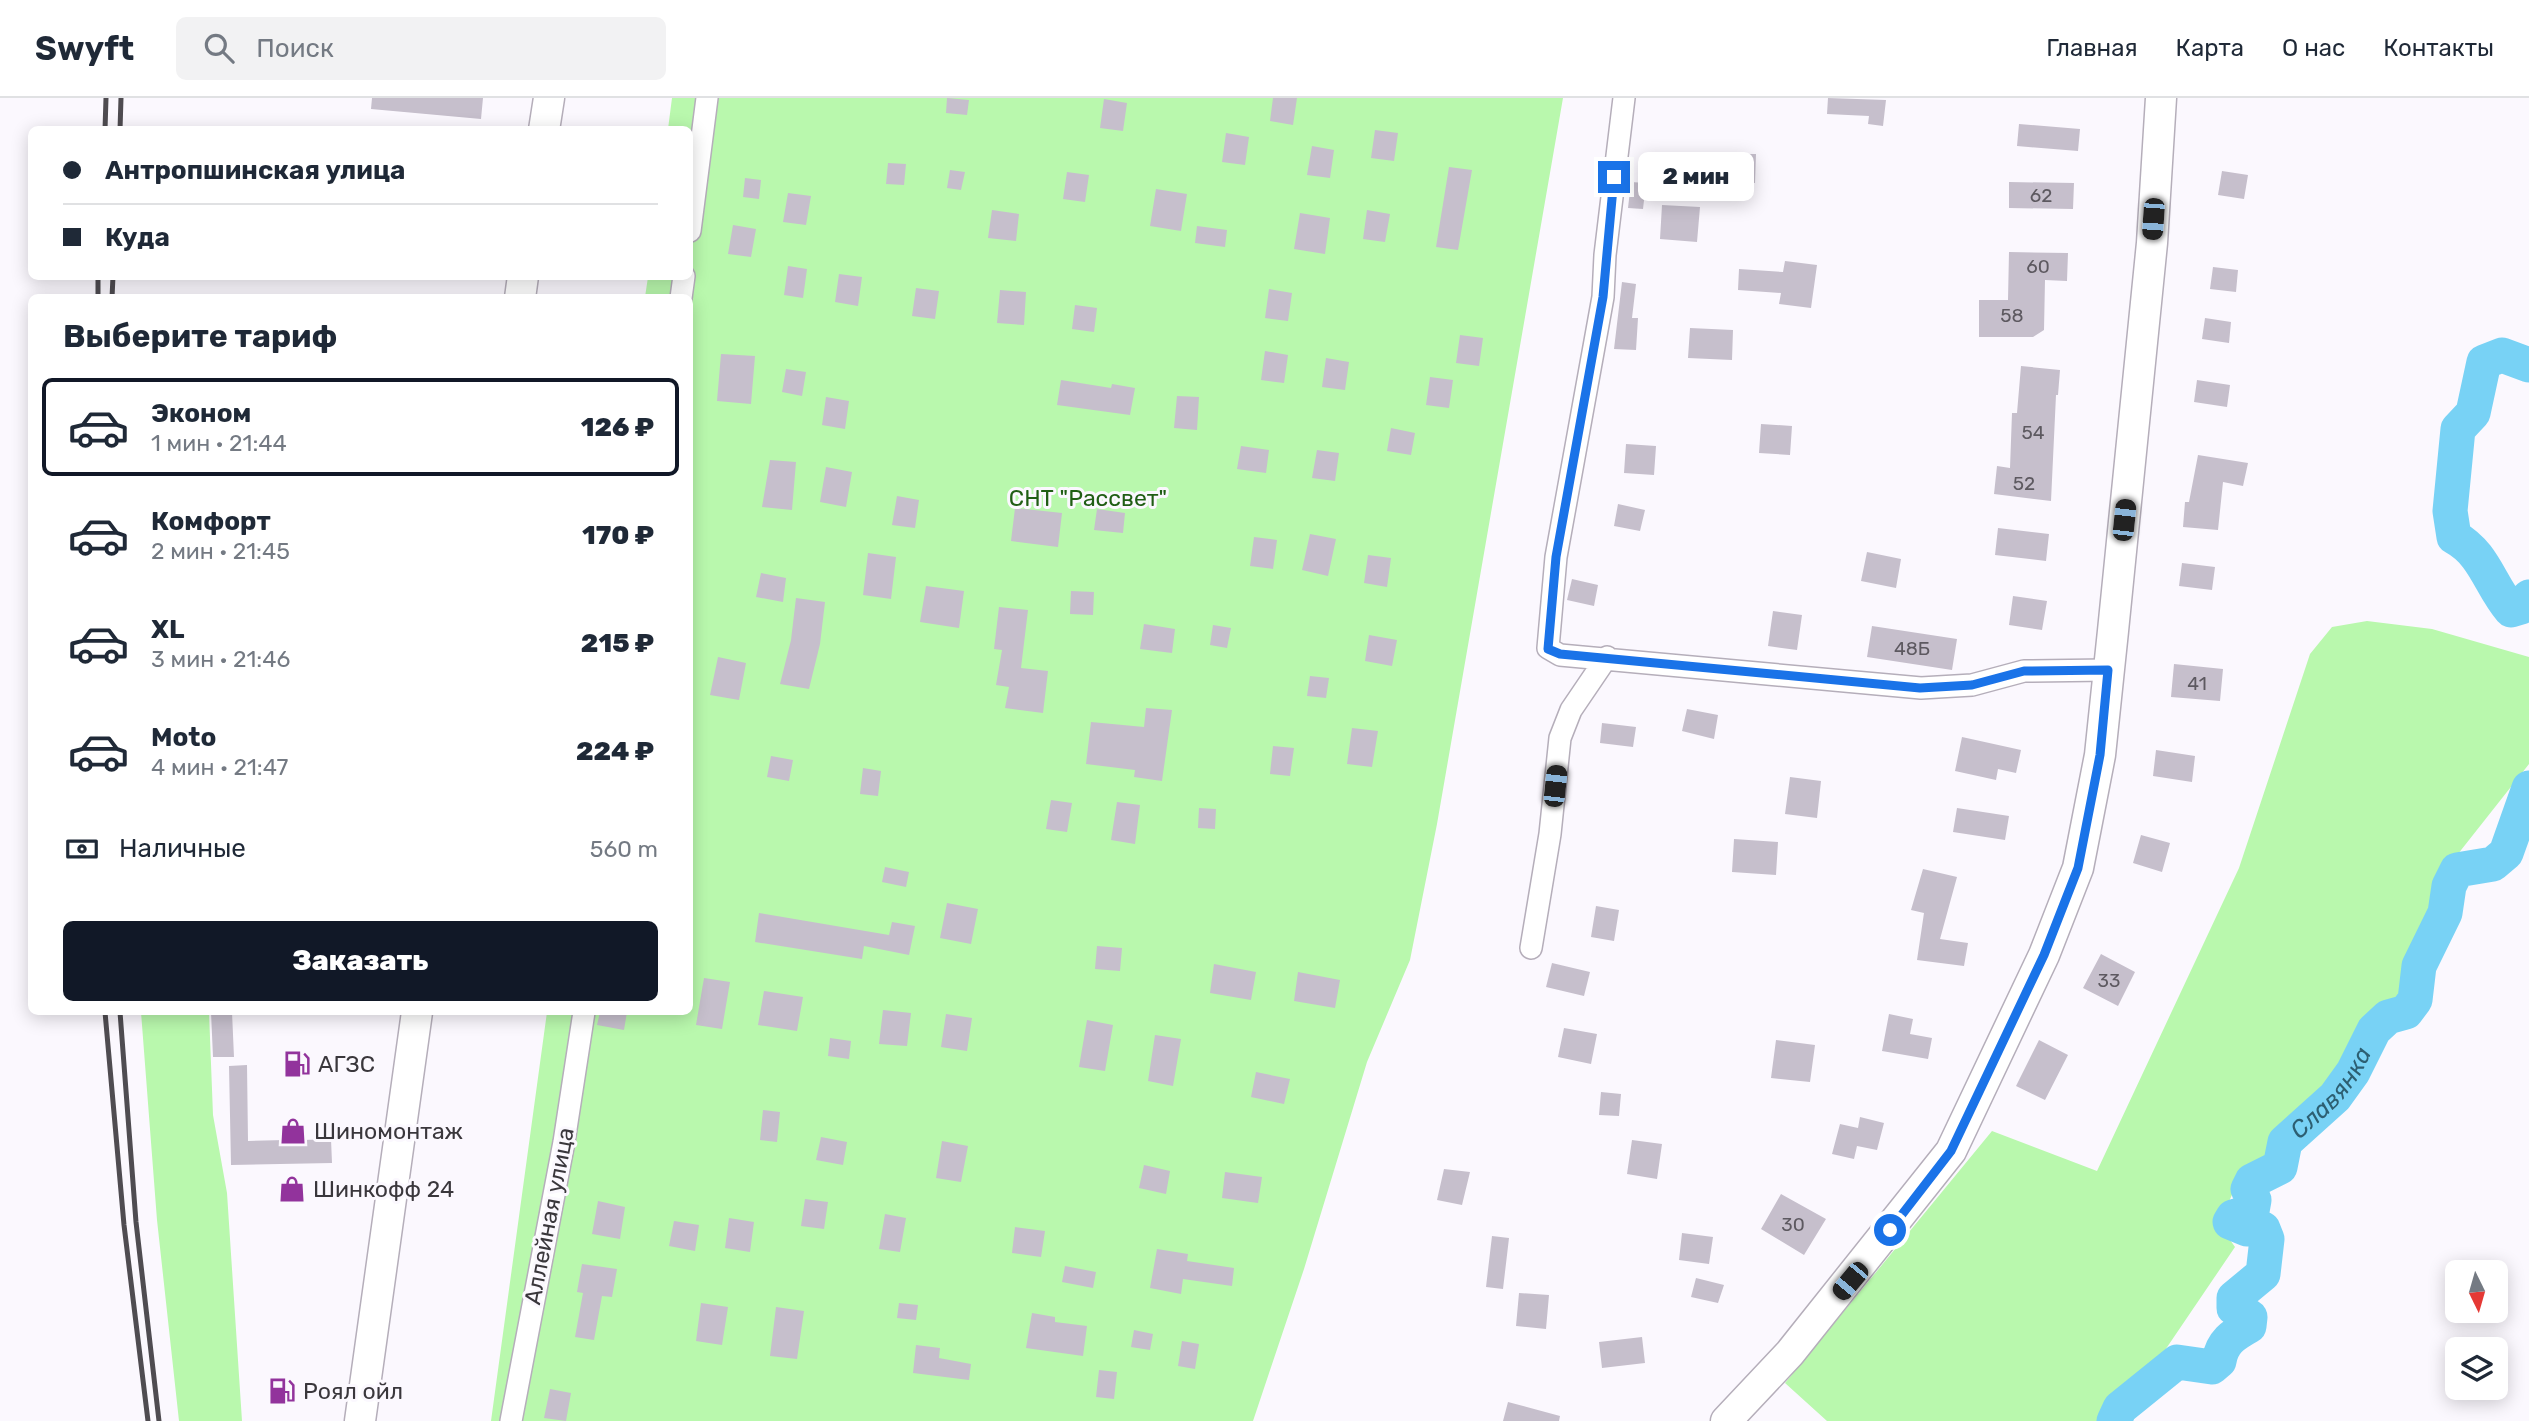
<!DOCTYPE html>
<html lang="ru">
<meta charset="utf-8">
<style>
body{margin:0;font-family:Rubik,sans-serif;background:#f2f2f3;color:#1f2937;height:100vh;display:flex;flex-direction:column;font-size:26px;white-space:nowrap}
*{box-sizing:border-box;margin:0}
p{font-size:23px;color:#747a83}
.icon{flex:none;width:38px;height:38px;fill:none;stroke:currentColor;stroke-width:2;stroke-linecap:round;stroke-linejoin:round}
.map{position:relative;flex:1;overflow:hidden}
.details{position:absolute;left:28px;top:196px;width:665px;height:721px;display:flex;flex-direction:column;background:#fff;border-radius:10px;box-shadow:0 4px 18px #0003}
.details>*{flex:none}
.guide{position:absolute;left:28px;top:28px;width:665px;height:154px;border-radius:10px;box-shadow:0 4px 18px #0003;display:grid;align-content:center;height:154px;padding:0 35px;background:#fff}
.needle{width:46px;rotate:175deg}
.tools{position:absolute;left:2445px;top:1162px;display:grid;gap:14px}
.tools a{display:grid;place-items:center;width:63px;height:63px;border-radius:10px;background:#fff;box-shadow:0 4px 18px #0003;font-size:35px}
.end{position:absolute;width:32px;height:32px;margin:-16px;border:9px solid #1a73e8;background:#fff;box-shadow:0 0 0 4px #fff}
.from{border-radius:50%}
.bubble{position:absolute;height:49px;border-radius:10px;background:#fff;box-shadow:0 4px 18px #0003;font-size:23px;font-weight:800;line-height:49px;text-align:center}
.car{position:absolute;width:21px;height:42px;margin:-21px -10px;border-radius:9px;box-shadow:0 0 5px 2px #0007;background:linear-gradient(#222 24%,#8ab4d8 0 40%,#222 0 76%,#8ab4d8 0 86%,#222 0)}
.guide b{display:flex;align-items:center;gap:24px;height:66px;font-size:26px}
.guide b+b{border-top:2px solid #e0e1e3}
.guide i{width:18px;height:18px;background:#1f2937}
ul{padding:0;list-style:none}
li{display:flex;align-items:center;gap:21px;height:98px;margin:0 14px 10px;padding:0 21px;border:4px solid transparent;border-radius:10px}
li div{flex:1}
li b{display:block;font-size:26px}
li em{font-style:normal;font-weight:800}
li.current{border-color:#111827}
li>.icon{width:63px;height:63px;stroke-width:1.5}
h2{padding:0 35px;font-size:32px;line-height:84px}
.pay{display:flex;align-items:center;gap:18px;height:77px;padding:0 35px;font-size:26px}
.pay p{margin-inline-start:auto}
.cta{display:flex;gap:14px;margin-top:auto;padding:14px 35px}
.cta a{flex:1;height:80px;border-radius:10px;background:#111827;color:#fff;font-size:28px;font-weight:800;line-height:80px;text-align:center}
header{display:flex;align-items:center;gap:42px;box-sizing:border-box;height:98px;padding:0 35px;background:#fff;border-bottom:2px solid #e0e1e3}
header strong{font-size:33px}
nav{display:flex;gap:38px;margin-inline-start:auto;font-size:24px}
.search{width:490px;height:63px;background:#f2f2f3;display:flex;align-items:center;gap:18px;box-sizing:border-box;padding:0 24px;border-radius:10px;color:#747a83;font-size:26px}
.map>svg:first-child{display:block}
.green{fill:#b9f8ad}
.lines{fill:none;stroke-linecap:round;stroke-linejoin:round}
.river{stroke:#78d2f5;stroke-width:35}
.building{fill:#c6bfcc}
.street-casing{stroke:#b5aeba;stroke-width:24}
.secondary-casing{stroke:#b5aeba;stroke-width:33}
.street{stroke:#fff;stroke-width:21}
.secondary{stroke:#fff;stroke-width:30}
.rail{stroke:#4f4c51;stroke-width:5}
.route{stroke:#1a73e8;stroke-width:9}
.labels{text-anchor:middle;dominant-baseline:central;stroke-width:6;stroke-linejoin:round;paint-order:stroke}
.number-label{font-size:19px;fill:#5d5960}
.park-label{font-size:23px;fill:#205e14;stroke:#fbf8fe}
.poi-label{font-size:23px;fill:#3a373c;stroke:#fbf8fe;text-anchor:start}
.street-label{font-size:23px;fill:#3a373c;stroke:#fbf8fe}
.water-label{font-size:24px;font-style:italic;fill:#2d5f72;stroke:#fbf8fe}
</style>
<header>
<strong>Swyft</strong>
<div class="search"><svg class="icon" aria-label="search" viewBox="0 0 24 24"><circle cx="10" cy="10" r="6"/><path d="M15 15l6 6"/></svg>Поиск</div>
<nav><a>Главная</a><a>Карта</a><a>О нас</a><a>Контакты</a></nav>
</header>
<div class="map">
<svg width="2529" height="1323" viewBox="0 0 2529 1323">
<rect width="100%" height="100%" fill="#fbf8fe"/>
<!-- green -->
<path class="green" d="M672,0H1563L1437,726L1410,862L1367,964L1304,1171L1253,1323H491L547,914H690V200L645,199L648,179L690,178V32L668,31Z
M2367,523L2432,531L2529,559V666L2454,761L2416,844L2403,899L2361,933L2342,973L2295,1028L2277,1056L2243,1072L2219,1126L2235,1149L2157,1264L2111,1323H1827L1785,1285L1992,1033L2097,1073L2239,770L2310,556L2332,529Z
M141,914H209L213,1017L227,1095L242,1323H179L157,1122Z"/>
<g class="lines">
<!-- river -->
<g class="river">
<path d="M2529,267L2502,257L2484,264L2473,315L2458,331L2450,413L2454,439C2485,456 2489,486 2511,512L2521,509L2529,499"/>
<path id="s1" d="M2114,1323L2120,1310L2177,1264L2212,1269L2219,1263C2222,1244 2233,1237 2249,1228L2250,1219L2234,1210V1200L2263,1176L2267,1141L2263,1131L2257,1128L2247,1131L2230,1124L2233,1119L2252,1113L2254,1102L2248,1091L2252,1083L2280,1069L2285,1044L2335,999L2353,974L2374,932L2388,919L2406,914L2415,902L2419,868L2445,815L2449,788L2457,772L2493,766L2506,755L2529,690"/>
</g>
</g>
<!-- building -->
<path class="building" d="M372,0H483L481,21L371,11Z
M947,0L969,2L967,17L946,15Z
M1273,0H1297L1293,27L1270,23Z
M1828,0L1886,2L1883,28L1868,26L1869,18L1827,16Z
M1104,1L1127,5L1123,33L1100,30Z
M2019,26L2080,31L2078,53L2017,48Z
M1375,32L1398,35L1394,63L1371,60Z
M1226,35L1249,39L1245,67L1222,64Z
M1312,48L1334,52L1330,80L1307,77Z
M1732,56H1756L1755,85L1732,84Z
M888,65L906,66L904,87L886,86Z
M1449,69L1472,72L1458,152L1436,149Z
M950,72L965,74L961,92L947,90Z
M2222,73L2248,77L2244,101L2218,97Z
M1067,74L1089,77L1085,104L1063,101Z
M745,80L761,82L759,101L743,99Z
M1631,84L1646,85L1643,111L1628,110Z
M2009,84L2074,85L2073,111L2009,110Z
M1156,91L1187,96L1181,133L1150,128Z
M788,95L811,98L806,127L783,124Z
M1662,107L1700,109L1697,144L1660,141Z
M992,112L1019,116L1016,143L988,140Z
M1367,112L1390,116L1385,144L1363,141Z
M1300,115L1330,120L1325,156L1294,151Z
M733,127L756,131L751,159L728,156Z
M1197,128L1227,132L1225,149L1195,145Z
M2009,154L2068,155L2067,183L2045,182L2044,232L2033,239H1979V202H2008Z
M1785,163L1817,167L1811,210L1779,206L1781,195L1738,192L1739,171L1783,174Z
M788,168L807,171L803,200L784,197Z
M2213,169L2238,172L2236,194L2210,191Z
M839,176L862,179L858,208L835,204Z
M1622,184L1636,186L1632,220H1638L1636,252L1614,251Z
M916,190L939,193L935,221L912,218Z
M1269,191L1292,195L1288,223L1265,220Z
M1000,192L1026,194L1024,227L997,225Z
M1075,207L1097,210L1094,234L1072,231Z
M2205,220L2231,224L2229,245L2202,241Z
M1690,230L1733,232L1732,262L1688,260Z
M1460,237L1483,240L1479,268L1456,265Z
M1265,253L1288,257L1284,285L1261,282Z
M721,256L755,258L751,306L717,303Z
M1326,260L1349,264L1345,292L1322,289Z
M2021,268L2060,272L2058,297H2056L2051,403L1994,396L1997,368L2010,370L2012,315H2017Z
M786,271L806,274L802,298L782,294Z
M1430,279L1453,282L1449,310L1426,307Z
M1061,282L1111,290L1112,286L1135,290L1130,317L1057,307Z
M2197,282L2230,287L2227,309L2194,304Z
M1177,298L1199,299L1197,332L1174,330Z
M826,299L849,303L845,331L822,327Z
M1761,326L1792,328L1790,357L1759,355Z
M1391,330L1415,335L1411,357L1387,353Z
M1626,346L1656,348L1654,377L1624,375Z
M1241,348L1269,352L1266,375L1237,371Z
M1317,352L1339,355L1335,383L1312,380Z
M2198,357L2248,365L2243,388L2223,384L2218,432L2183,429L2185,404H2189Z
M770,362L796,364L792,412L762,409Z
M826,369L852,374L846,409L820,404Z
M897,398L919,402L915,430L892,427Z
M1618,406L1645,412L1640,433L1614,428Z
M1015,410L1062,415L1058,449L1011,443Z
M1097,411L1125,415L1123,435L1094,432Z
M1998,430L2049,436L2046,463L1995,457Z
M1310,436L1336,441L1328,478L1302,472Z
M1254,439L1277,442L1273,471L1250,468Z
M1867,454L1901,461L1896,490L1861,483Z
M868,455L896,459L891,501L863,497Z
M1368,457L1391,460L1387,489L1364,485Z
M2182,465L2215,469L2212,492L2179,488Z
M761,475L786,480L783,504L756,499Z
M1572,481L1598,487L1594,508L1567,502Z
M926,488L964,493L959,530L920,524Z
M1071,493L1094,494L1093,517L1070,516Z
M2013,498L2047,503L2042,532L2009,527Z
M796,500L825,504L820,546L809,591L780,586L791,542Z
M999,509L1028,512L1021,570L1048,573L1043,615L1005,610L1009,589L996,587L1002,552L994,551Z
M1773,513L1802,517L1797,552L1768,548Z
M1144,526L1175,531L1172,555L1140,551Z
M1213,527L1231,530L1227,550L1210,547Z
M1872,528L1957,541L1952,572L1867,559Z
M1369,537L1397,542L1392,568L1365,563Z
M718,559L746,565L739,602L710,597Z
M2174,566L2223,571L2220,603L2171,599Z
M1310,578L1329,580L1326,600L1307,598Z
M1146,610L1172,612L1162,683L1134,679L1135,672L1086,666L1091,624L1144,629Z
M1687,611L1718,617L1714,641L1682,633Z
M1602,625L1636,629L1633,649L1600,645Z
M1352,630L1378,633L1372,669L1347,666Z
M1962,639L2021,652L2016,675L1998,671L1996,682L1955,673Z
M1273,648L1294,650L1290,678L1270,676Z
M2156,652L2195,658L2192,684L2153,678Z
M771,658L793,662L789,683L767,679Z
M863,670L881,673L878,698L860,696Z
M1790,679L1821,683L1817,720L1785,716Z
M1051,702L1072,705L1067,734L1046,731Z
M1117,704L1140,707L1135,746L1111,742Z
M1199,710L1216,711L1215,731L1198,730Z
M1957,710L2009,718L2005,742L1953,734Z
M2141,737L2170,745L2162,774L2133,765Z
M1734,741L1778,744L1776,777L1732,774Z
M885,769L909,774L906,789L882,784Z
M1923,771L1957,779L1940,841L1968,845L1964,868L1917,862L1924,815L1911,812Z
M947,805L978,811L971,846L940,840Z
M1596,808L1619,812L1614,843L1591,839Z
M759,815L889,837L892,824L915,828L909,857L864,848L862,861L755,844Z
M1097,848L1122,850L1120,873L1095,871Z
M2101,856L2135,874L2118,908L2083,890Z
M1552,865L1590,874L1584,898L1546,889Z
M1214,866L1256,874L1251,902L1210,895Z
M1298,874L1340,882L1335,910L1294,903Z
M704,880L730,884L722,931L696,927Z
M764,893L803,899L797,933L758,927Z
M883,912L911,915L907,948L879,946Z
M211,914H232L234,959H213Z
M600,914H627L624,932L597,927Z
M946,916L972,920L967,953L941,949Z
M1889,916L1913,921L1910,936L1932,940L1928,961L1882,953Z
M1087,922L1113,927L1105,973L1079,969Z
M1564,930L1597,936L1591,966L1558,959Z
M1155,937L1181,941L1173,988L1148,983Z
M830,940L851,943L849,961L828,958Z
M1776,942L1815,947L1810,984L1771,980Z
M2039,942L2068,957L2045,1002L2016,988Z
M247,967L248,1043L285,1042L284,1028L302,1026L303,1042L331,1041L332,1065L231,1067L229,968Z
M1256,974L1290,981L1284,1006L1251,999Z
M1601,994L1621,996L1619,1018L1599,1017Z
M763,1012L780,1014L777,1044L760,1042Z
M1860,1019L1884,1025L1877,1052L1857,1048L1854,1061L1832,1056L1840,1026L1858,1030Z
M821,1039L847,1044L843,1067L816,1062Z
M1632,1042L1662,1046L1657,1081L1627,1076Z
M942,1043L968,1048L961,1084L936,1080Z
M1144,1067L1170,1073L1166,1096L1139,1090Z
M1444,1071L1470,1074L1462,1107L1437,1102Z
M1225,1074L1262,1079L1258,1105L1222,1100Z
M1781,1096L1826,1121L1804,1157L1761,1131Z
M805,1101L828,1104L824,1131L801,1128Z
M598,1103L625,1109L620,1141L592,1136Z
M885,1116L906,1120L900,1154L879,1151Z
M729,1120L754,1124L750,1154L725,1150Z
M674,1123L699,1127L695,1153L669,1148Z
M1015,1129L1045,1133L1041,1159L1012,1155Z
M1682,1135L1713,1139L1709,1166L1679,1162Z
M1492,1138L1509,1140L1503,1191L1486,1189Z
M1157,1151L1188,1156L1187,1163L1234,1170L1232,1188L1183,1181L1181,1196L1150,1190Z
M582,1166L617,1171L612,1199L602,1198L594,1242L575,1239L583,1195L577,1194Z
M1065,1168L1096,1174L1093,1190L1062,1184Z
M1696,1180L1724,1187L1718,1205L1691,1199Z
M1519,1195L1549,1197L1546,1231L1516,1228Z
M701,1205L728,1209L722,1247L696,1243Z
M899,1205L918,1207L916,1222L897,1220Z
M776,1209L804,1213L797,1261L770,1258Z
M1032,1215L1055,1219V1224L1087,1228L1083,1258L1026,1250Z
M1134,1232L1153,1236L1150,1252L1131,1249Z
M1642,1239L1645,1265L1602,1270L1599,1244Z
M1182,1243L1199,1246L1195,1271L1178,1268Z
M916,1247L940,1250L939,1260L971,1266L969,1282L913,1275Z
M1099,1272L1117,1274L1114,1301L1096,1299Z
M550,1291L571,1295L566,1323L544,1320Z
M1508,1304L1560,1318L1559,1323H1503Z"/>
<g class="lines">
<!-- street casing -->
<g class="street-casing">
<path id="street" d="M1624,0L1605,157L1603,199L1556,459L1548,550L1560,557L1921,590L1972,587L2024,573L2108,572
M690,133L707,0
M681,200L684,178
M1531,850L1550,736L1560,640L1571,612L1607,559
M511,1323L564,1044L584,914"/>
</g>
<!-- secondary casing -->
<g class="secondary-casing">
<path id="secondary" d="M544,32L549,0
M520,200L523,178
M360,1323L417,914
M1726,1323L1790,1255L1951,1053L2044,857L2078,770L2100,657L2113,533L2152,145L2161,0"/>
</g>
<!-- street -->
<use href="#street" class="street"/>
<!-- secondary -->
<use href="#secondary" class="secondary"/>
<!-- rail -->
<path class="rail" d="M105,32L106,0
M120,32L121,0
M98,200V178
M112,200L113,178
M105,914L124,1127L148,1323
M120,914L136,1124L159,1323"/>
</g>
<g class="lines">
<!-- route -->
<path class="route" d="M1614,79L1603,199L1556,459L1548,551L1560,556L1920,590L1972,587L2024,573L2108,572L2100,657L2078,770L2044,857L1951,1053L1890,1132"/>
</g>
<!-- icons -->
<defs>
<g id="fuel-bare" transform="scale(2.1)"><path d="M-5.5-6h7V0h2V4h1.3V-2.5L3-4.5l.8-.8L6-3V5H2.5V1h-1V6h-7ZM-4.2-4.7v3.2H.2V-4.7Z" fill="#92339c" stroke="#fbf8fe" stroke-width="2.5" paint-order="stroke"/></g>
<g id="shop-bare" transform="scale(2.1)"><path d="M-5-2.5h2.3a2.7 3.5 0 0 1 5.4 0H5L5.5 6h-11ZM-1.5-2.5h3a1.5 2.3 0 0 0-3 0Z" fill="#92339c" stroke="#fbf8fe" stroke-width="2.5" paint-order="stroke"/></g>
</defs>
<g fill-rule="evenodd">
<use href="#fuel-bare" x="297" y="966"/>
<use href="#shop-bare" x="293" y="1033"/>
<use href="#shop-bare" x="292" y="1091"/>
<use href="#fuel-bare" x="282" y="1293"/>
</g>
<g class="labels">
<!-- number labels -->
<g class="number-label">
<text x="2041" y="97">62</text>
<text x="2038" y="168">60</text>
<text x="2012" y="217">58</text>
<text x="2033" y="334">54</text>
<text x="2024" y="385">52</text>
<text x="1912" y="550">48Б</text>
<text x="2197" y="585">41</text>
<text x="2109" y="882">33</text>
<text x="1793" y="1126">30</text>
</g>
<!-- park labels -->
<g class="park-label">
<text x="1088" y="400">СНТ "Рассвет"</text>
</g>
<!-- poi labels -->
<g class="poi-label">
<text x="318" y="966">АГЗС</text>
<text x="314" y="1033">Шиномонтаж</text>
<text x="313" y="1091">Шинкофф 24</text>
<text x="303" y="1293">Роял ойл</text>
</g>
<!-- street labels -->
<g class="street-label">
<text transform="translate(549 1118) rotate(-79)">Аллейная улица</text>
</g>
<!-- water labels -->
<g class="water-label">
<text stroke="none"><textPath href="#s1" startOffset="520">Славянка</textPath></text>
</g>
</g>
</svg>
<div class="tools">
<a><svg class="needle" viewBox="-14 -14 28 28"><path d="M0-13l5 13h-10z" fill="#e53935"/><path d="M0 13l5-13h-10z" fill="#747a83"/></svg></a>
<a><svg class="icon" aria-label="layers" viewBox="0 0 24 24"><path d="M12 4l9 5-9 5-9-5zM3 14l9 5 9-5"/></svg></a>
</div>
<i class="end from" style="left:1890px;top:1132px"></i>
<i class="end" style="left:1614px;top:79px"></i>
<div class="bubble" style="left:1638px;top:54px;width:116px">2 мин</div>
<i class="car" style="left:2153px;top:121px;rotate:184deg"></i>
<i class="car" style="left:2124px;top:422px;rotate:6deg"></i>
<i class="car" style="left:1555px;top:688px;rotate:6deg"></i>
<i class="car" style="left:1850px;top:1183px;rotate:220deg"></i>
<div class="guide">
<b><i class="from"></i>Антропшинская улица</b>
<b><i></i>Куда</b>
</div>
<section class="details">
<h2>Выберите тариф</h2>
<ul>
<li class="current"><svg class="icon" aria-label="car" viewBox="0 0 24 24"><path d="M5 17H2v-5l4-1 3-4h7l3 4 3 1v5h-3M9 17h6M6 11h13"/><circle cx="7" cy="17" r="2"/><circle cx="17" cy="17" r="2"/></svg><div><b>Эконом</b><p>1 мин · 21:44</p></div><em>126 ₽</em></li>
<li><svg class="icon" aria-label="car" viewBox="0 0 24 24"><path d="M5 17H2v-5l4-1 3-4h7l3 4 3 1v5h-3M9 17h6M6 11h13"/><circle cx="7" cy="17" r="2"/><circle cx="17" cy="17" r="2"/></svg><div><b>Комфорт</b><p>2 мин · 21:45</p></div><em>170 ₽</em></li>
<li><svg class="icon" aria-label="car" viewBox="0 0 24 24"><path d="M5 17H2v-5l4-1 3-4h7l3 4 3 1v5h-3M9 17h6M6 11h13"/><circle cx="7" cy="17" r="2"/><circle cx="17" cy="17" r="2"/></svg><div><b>XL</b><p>3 мин · 21:46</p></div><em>215 ₽</em></li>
<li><svg class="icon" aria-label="car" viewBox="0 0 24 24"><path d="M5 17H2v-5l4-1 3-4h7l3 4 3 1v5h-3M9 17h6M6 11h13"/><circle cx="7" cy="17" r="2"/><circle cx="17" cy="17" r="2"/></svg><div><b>Moto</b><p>4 мин · 21:47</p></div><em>224 ₽</em></li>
</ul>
<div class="pay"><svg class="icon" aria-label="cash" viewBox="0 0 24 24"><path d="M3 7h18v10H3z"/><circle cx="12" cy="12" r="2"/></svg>Наличные<p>560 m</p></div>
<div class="cta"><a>Заказать</a></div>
</section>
</div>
